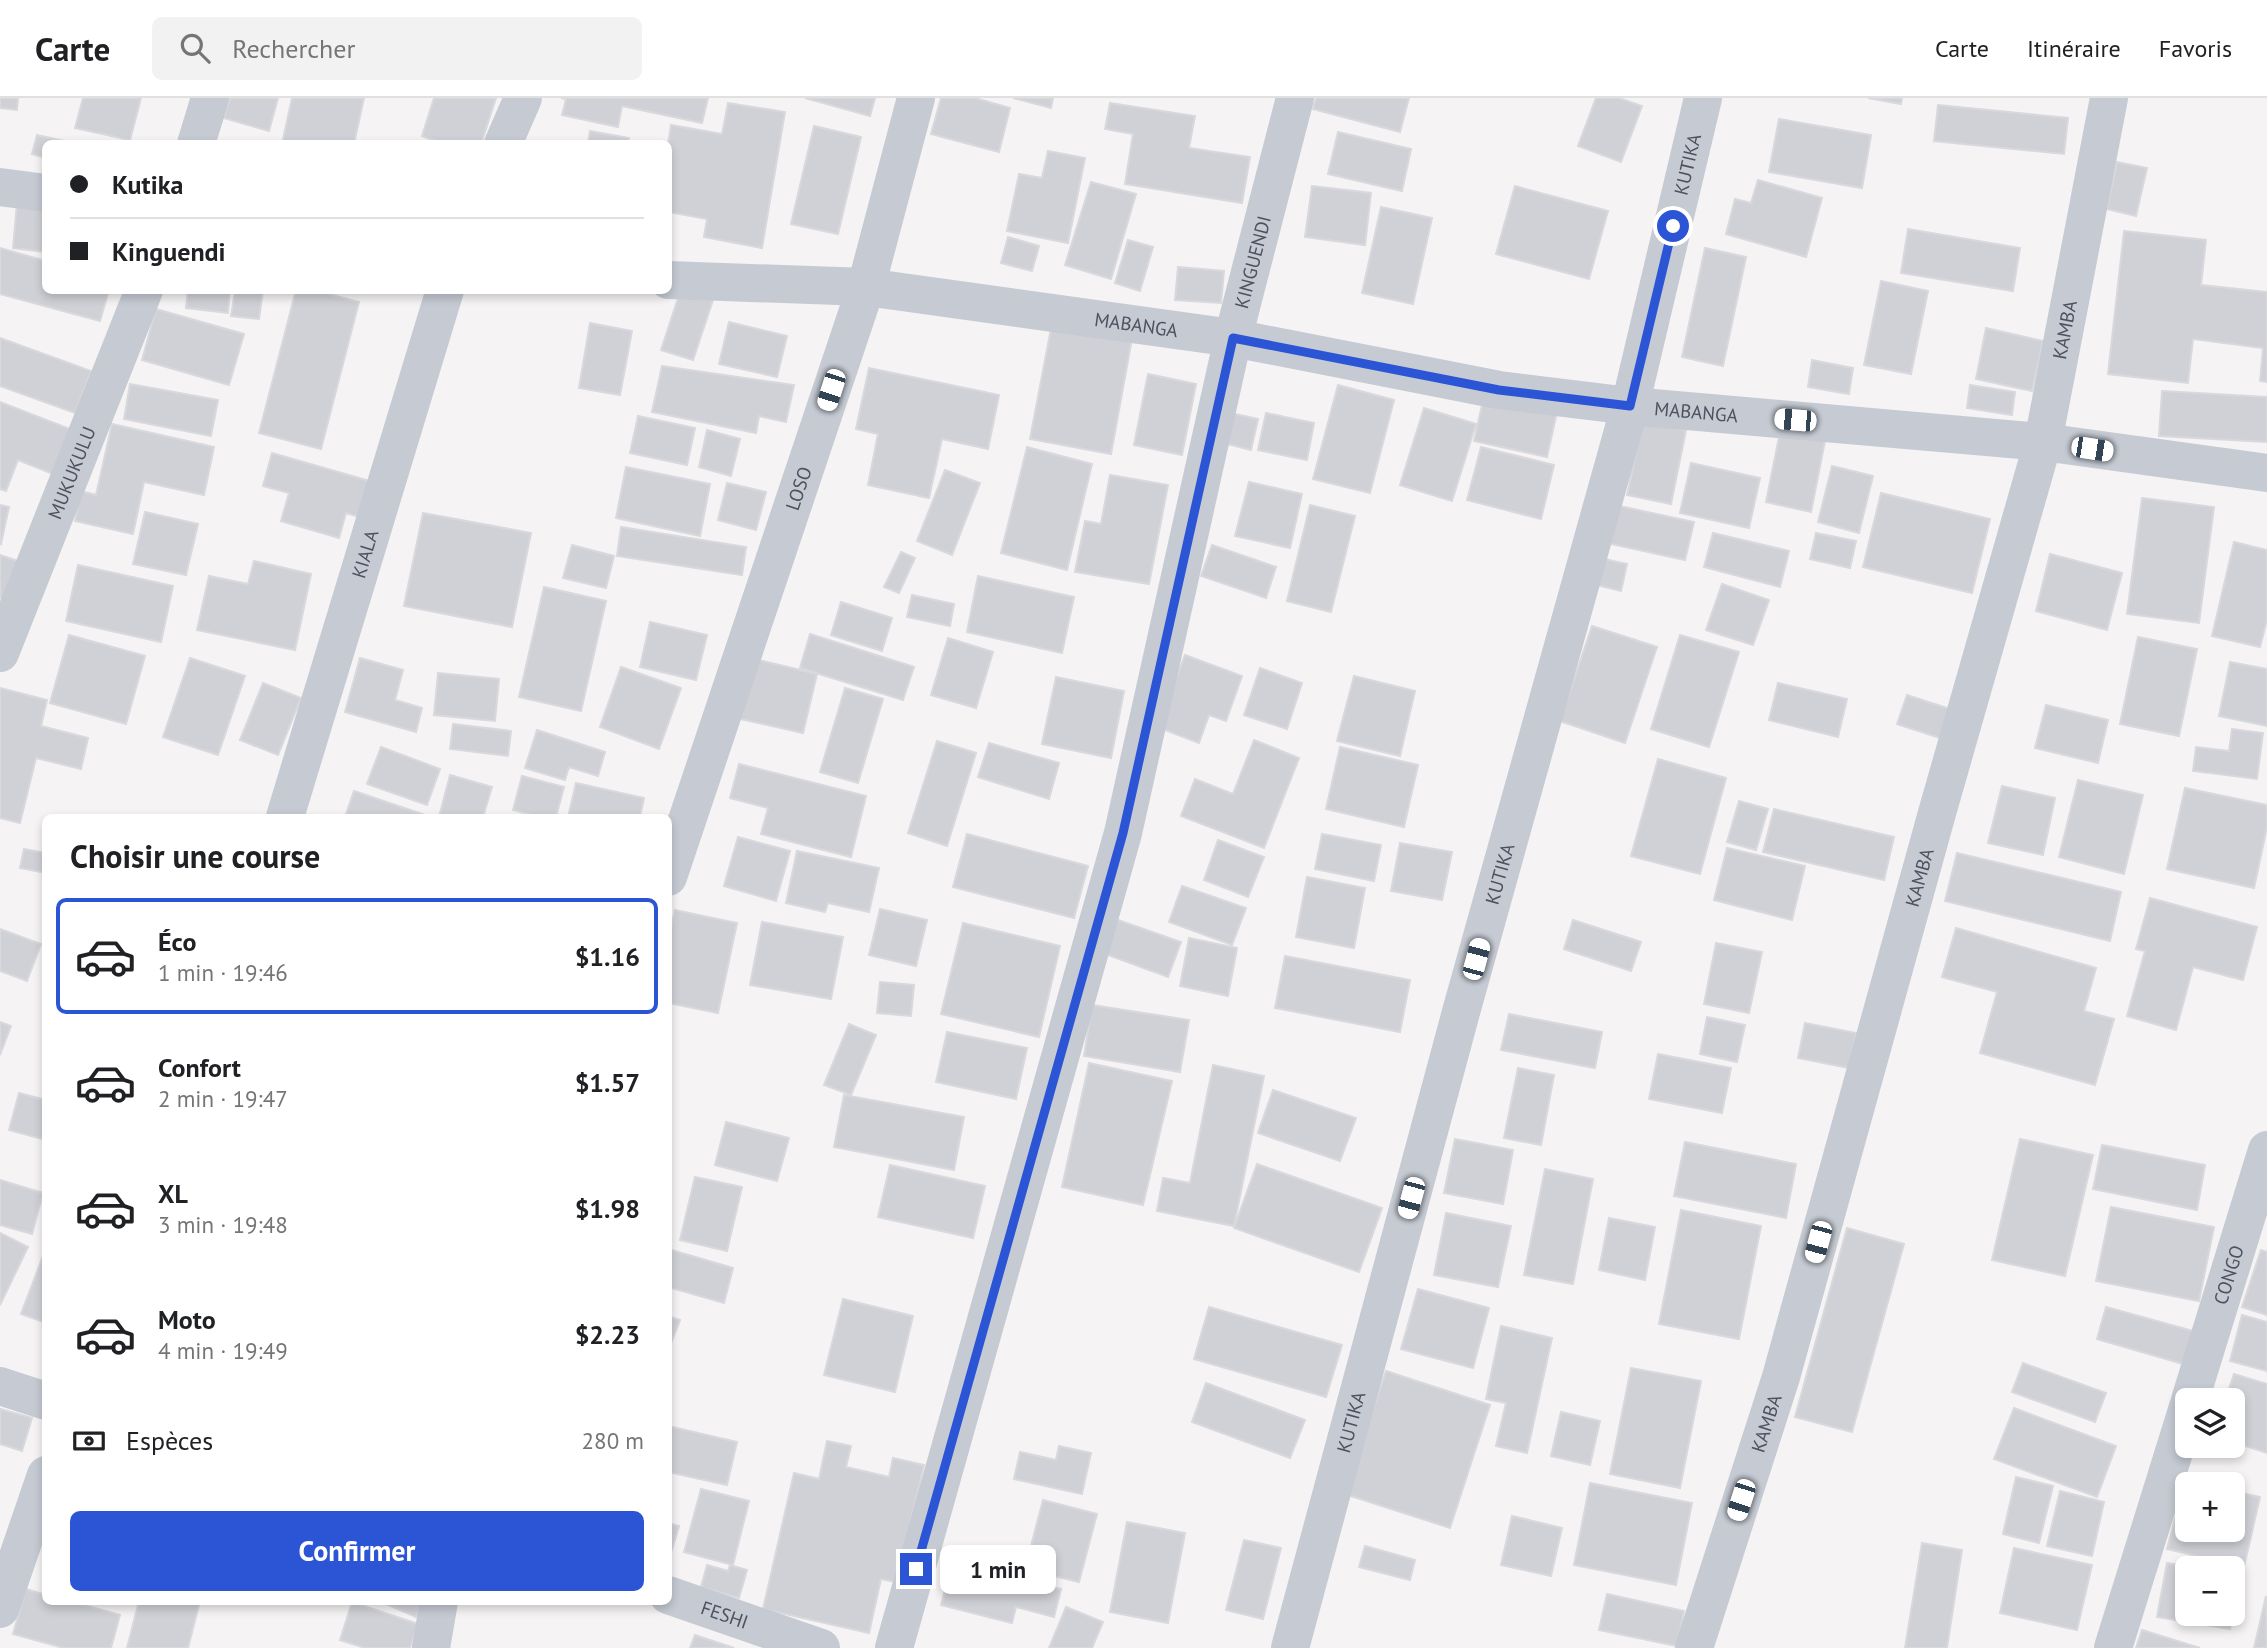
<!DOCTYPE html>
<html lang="fr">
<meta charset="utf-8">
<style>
body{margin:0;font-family:"PT Sans",sans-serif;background:#f2f2f2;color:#202124;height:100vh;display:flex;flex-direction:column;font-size:26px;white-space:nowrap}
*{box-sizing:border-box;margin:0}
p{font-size:23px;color:#757577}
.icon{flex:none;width:38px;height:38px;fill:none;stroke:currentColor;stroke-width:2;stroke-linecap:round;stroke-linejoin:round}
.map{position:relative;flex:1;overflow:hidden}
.details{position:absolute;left:42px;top:716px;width:630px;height:791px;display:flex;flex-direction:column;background:#fff;border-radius:10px;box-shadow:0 4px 10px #0003}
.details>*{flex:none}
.banner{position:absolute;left:42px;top:42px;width:630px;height:154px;border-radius:10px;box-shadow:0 4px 10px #0003;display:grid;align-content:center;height:154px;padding:0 28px;background:#fff}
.buttons{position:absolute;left:2175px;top:1290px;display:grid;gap:14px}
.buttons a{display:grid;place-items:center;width:70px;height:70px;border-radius:10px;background:#fff;box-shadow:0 4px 10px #0003;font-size:35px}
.end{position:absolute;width:32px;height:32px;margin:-16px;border:9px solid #2c55d5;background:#fff;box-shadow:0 0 0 4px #fff}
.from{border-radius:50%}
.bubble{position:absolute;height:49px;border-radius:10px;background:#fff;box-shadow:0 4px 10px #0003;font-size:23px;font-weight:700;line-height:49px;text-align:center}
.car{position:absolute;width:21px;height:42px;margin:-21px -10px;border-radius:9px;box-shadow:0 0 5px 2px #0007;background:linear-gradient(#fff 24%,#345 0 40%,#fff 0 76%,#345 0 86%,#fff 0)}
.banner b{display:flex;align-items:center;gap:24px;height:66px;font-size:26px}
.banner b+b{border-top:2px solid #e0e0e0}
.banner i{width:18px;height:18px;background:#202124}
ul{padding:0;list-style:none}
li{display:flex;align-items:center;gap:21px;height:116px;margin:0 14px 10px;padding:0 14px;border:4px solid transparent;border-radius:10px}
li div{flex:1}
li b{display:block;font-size:26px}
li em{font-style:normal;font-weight:700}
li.current{border-color:#2c55d5}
li>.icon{width:63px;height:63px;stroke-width:1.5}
h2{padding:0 28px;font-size:32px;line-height:84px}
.pay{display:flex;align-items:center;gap:18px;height:77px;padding:0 28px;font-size:26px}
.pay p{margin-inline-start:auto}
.button{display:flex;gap:14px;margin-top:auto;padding:14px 28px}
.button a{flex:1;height:80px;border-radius:10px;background:#2c55d5;color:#fff;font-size:28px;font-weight:700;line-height:80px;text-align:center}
header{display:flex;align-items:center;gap:42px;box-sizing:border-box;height:98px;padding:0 35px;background:#fff;border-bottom:2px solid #e0e0e0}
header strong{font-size:33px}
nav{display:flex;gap:38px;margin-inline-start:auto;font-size:24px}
.search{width:490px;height:63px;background:#f2f2f2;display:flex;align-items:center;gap:18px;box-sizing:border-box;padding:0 24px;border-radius:10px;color:#757577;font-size:26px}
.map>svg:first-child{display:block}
.building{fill:#d0d1d6;stroke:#d8d8dd;stroke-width:2}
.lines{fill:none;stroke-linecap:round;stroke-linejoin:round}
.minor{stroke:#c5cad3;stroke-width:38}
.route{stroke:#2c55d5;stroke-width:9}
.labels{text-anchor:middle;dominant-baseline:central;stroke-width:6;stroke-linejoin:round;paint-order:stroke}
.street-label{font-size:19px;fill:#4c525f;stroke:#fff}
</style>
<header>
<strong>Carte</strong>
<div class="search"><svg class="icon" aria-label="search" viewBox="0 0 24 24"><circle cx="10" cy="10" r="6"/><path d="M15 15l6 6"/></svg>Rechercher</div>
<nav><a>Carte</a><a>Itinéraire</a><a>Favoris</a></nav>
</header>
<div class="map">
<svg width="2267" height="1550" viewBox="0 0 2267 1550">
<rect width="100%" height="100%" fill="#f5f3f3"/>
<!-- building -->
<path class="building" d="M0,0H18L17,12L0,10Z
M83,0H141L130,42L75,30Z
M230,0H278L269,33L224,20Z
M292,0H364L354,46H282Z
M434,0H496L481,46H445L422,38Z
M561,0H708L702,25L622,8L618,29L562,17L566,1Z
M805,0H875L870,18Z
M941,0H975L1010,10L999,54L931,36Z
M1013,0H1053L1051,10Z
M1316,0H1409L1400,34L1313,11Z
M1596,0H1619L1642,8L1621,64L1578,48Z
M1868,0H1902L1901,6Z
M728,5L785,14L762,150L704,139L707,121L668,114V46L671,27L722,36Z
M1110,5L1195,18L1189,50L1250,59L1242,105L1125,86L1133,36L1105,31Z
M1938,7L2068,20L2064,56L1934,43Z
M1779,21L1871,37L1862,90L1769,74Z
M814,28L861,39L838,136L791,126Z
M590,33L629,40L628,46H588Z
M1338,34L1411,51L1402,93L1328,76Z
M37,37L78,46H46V60L32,56Z
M1048,53L1085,60L1068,145L1007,133L1019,76L1042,80Z
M2117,64L2147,70L2136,118L2107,111Z
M1758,82L1822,100L1806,159L1726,136L1735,101L1751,105Z
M1091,84L1136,96L1111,181L1065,167Z
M1312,88L1371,95L1365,147L1305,139Z
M1515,88L1608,113L1589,181L1496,156Z
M17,105L46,108V154L13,150Z
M1381,109L1432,120L1413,206L1362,195Z
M1908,131L2020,150L2013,193L1901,175Z
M2124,133L2206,142L2201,187L2267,194V284L2260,283L2263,250L2193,241L2188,285L2108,276Z
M1008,139L1039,148L1032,173L1001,165Z
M1128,142L1153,149L1140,193L1115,185Z
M0,150L46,163V192H109L100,223L0,196Z
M1705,150L1746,159L1723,268L1682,259Z
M1178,169L1224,173L1221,205L1175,202Z
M1881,183L1928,193L1911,276L1864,267Z
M681,191L713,202L693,262L661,252Z
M188,192H230L228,215L186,210Z
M235,192H263L259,221L231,218Z
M296,192H313L359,204L321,351L259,335Z
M156,211L244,236L229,287L142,262Z
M1053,220L1133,235L1111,356L1030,341Z
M729,224L787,238L777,279L719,266Z
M590,225L632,233L620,297L579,290Z
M1986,230L2043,243L2032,293L1976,281Z
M0,240L91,273L75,315L0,288Z
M1812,262L1853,270L1849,296L1808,289Z
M662,268L794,287L786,324L759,318L756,335L652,314Z
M869,270L999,297L988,351L942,341L929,400L868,387L878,336L856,331Z
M1148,276L1196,286L1182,357L1134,347Z
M130,286L218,302L211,338L124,321Z
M1338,287L1394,302L1370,395L1313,381Z
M1970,287L2015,294L2012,317L1967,310Z
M2162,293L2267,299V344L2159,338Z
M1484,298L1557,314L1547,359L1474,343Z
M0,304L75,333L58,378L18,362L6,393L0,391Z
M1424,310L1476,326L1452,403L1400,387Z
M1231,315L1258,321L1251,352L1224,345Z
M1266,315L1314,325L1307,362L1258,352Z
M638,318L695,330L687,367L630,355Z
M1643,324L1686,332L1671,406L1627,397Z
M112,326L214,349L204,397L144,384L133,436L75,423L81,393L96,397Z
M707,332L740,341L731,378L699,369Z
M1780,334L1825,343L1811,414L1766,404Z
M1027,349L1092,366L1067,472L1001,455Z
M1481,349L1554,367L1541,421L1467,402Z
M272,355L373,384L363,420L346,415L339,440L281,423L289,395L263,388Z
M1691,365L1760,380L1749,430L1680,415Z
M1832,368L1873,378L1859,435L1818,424Z
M626,369L710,386L700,438L616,420Z
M945,372L980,385L952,457L917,443Z
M1110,377L1168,387L1149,486L1075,474L1085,423L1101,426Z
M1249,384L1302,396L1290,450L1235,438Z
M727,385L766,394L756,432L718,422Z
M1881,395L1990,421L1972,495L1863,469Z
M2142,400L2214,409L2199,525L2127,516Z
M1610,406L1694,424L1685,462L1602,444Z
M0,407L9,409L1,446L0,445Z
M1310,407L1355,418L1331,514L1287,503Z
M145,414L198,426L186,477L133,466Z
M423,415L531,435L512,529L404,508Z
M621,429L746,449L742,477L617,458Z
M1713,435L1789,453L1780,489L1704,469Z
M1816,435L1856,443L1850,470L1810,461Z
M2234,444L2267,452V522L2260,549L2212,538Z
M572,447L614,458L606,490L563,480Z
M1212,447L1276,469L1266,500L1201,478Z
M901,454L915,460L899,495L884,489Z
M2050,456L2122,475L2107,532L2036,513Z
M0,457L24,465L12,503L0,500Z
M1600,460L1627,466L1621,493L1593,486Z
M254,463L311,476L295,552L197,532L209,478L248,486Z
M78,467L173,488L161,544L66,523Z
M978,478L1074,499L1062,555L967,534Z
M1722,486L1769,502L1753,547L1706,532Z
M544,489L606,503L581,613L519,599Z
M912,497L954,506L950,528L907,519Z
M841,504L892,520L882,553L831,537Z
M650,524L707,537L696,582L640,569Z
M1592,528L1657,549L1625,645L1560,623Z
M810,536L914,569L903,602L800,570Z
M69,537L145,558L126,626L50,605Z
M1680,537L1739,554L1709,649L1651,631Z
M2138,539L2197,551L2179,638L2120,626Z
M948,540L993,554L976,610L931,597Z
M1185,557L1242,578L1226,623L1209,617L1199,645L1157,629Z
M190,560L245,578L218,657L163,639Z
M360,560L403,572L395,602L422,610L416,634L345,614Z
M750,560L817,576L803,635L736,620Z
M2230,564L2267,571V628L2219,618Z
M621,569L681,590L659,651L600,629Z
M1260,570L1302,585L1287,631L1244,617Z
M438,575L499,581L495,623L434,617Z
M1354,578L1415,593L1400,658L1337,643Z
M1056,579L1124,593L1111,660L1042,646Z
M263,585L301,600L278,657L240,642Z
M1778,585L1847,601L1838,639L1769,622Z
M0,590L47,602L41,628L88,640L81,671L36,660L20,725L0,720Z
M845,590L883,601L858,685L820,674Z
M1907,597L1953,612L1943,641L1897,626Z
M2046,607L2108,622L2098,665L2035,650Z
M453,626L511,633L508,658L450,651Z
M2232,631L2263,635L2257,681L2193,673L2196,649L2229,653Z
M537,632L605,654L598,678L569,669L565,682L525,670Z
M1254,642L1299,660L1264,750L1181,718L1195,681L1233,696Z
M937,643L976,655L947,748L908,735Z
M989,645L1059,665L1049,701L978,679Z
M381,649L440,671L427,707L367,686Z
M1340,649L1418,667L1404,729L1326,711Z
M1658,661L1726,680L1700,776L1631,758Z
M739,666L866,698L851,759L761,736L768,710L730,700Z
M450,677L492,689L483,719H439Z
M522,678L564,689L556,719H540L513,712Z
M2078,682L2143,697L2124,776L2059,759Z
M576,685L644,700L640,719H568Z
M2002,688L2055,700L2043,757L1988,745Z
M2185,690L2267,707V729L2254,790L2167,771Z
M354,693L431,719H345Z
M1739,703L1768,711L1756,752L1727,744Z
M1774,711L1894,739L1884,782L1763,754Z
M967,736L1088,768L1074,820L953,789Z
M1322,736L1381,747L1374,783L1315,771Z
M738,739L790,753L776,803L724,788Z
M1218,742L1264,759L1248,799L1204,782Z
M1400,745L1452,754L1442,802L1391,793Z
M1727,750L1805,768L1792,822L1714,802Z
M24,751L46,755V775L20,770Z
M797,753L879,770L869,814L828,805L825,814L786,805Z
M1957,755L2121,794L2110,843L1945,803Z
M1307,779L1365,790L1354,850L1296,839Z
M1182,788L1246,810L1232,847L1169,824Z
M2150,800L2257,829L2243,882L2193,869L2176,932L2127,918L2145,853L2136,851Z
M880,811L927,822L916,868L869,857Z
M675,812L737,825L718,915L668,905V846Z
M1118,822L1181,844L1168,879L1105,856Z
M1573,822L1641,844L1631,873L1564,851Z
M762,824L843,839L831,901L750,887Z
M963,825L1060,848L1039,939L941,916Z
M1956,830L2096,870L2084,913L2114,921L2095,987L1980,955L1997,894L1942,879Z
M0,831L41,846L27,883L0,873Z
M1189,840L1237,850L1228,898L1180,888Z
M1716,845L1762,854L1749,915L1704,906Z
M1285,858L1410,882L1400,934L1275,910Z
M880,884L914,887L911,918L877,915Z
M1092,907L1189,922L1180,974L1084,958Z
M1509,916L1602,934L1595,970L1501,952Z
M1707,919L1745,927L1737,964L1700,956Z
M0,924L11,928L0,957Z
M1805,925L1856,935L1849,970L1798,960Z
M849,926L876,937L851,997L824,987Z
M947,934L1027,950L1016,1001L936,984Z
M1658,956L1731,970L1722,1015L1649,1001Z
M1089,965L1172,983L1143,1107L1062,1089Z
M1213,967L1264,978L1234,1128L1157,1113L1163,1080L1190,1085Z
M1518,970L1554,977L1541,1047L1504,1040Z
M1273,992L1356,1020L1340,1063L1258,1035Z
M19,995L46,1002V1042L9,1032Z
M844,997L964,1019L954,1072L834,1049Z
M726,1024L789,1040L777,1083L715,1067Z
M1455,1041L1513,1052L1503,1106L1444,1095Z
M2020,1041L2093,1057L2065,1178L1992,1162Z
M1685,1044L1796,1066L1786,1120L1674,1098Z
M2102,1047L2205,1067L2197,1112L2093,1091Z
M1257,1066L1382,1110L1359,1174L1234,1130Z
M890,1067L985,1088L973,1140L878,1119Z
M1545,1071L1593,1081L1573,1186L1524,1177Z
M695,1079L742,1089L727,1153L680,1142Z
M0,1082L43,1095L32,1136L0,1127Z
M2111,1109L2214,1129L2199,1203L2096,1183Z
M1681,1112L1761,1128L1739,1241L1659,1226Z
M1446,1115L1511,1128L1498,1189L1434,1177Z
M1609,1120L1655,1129L1645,1182L1599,1172Z
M1847,1130L1904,1146L1852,1334L1795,1319Z
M0,1135L28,1149L0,1207Z
M46,1150V1225L21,1216Z
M668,1151L733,1170L724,1205L668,1189Z
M2261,1152L2267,1154V1217L2242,1209Z
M1418,1191L1489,1210L1473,1270L1401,1251Z
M843,1201L913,1218L895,1294L824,1277Z
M1209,1209L1342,1247L1326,1299L1194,1261Z
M2106,1209L2193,1233L2183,1266L2097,1241Z
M2242,1217L2267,1224V1273L2230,1263Z
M668,1218L680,1222L668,1253Z
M1501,1228L1552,1240L1527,1355L1496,1348L1506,1305L1486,1301Z
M2023,1265L2106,1295L2095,1324L2012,1294Z
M1631,1270L1701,1283L1680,1390L1610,1376Z
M1386,1273L1490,1307L1450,1430L1345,1396Z
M2234,1276L2267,1286V1355L2233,1344V1302H2225Z
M1206,1285L1305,1322L1290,1360L1192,1324Z
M2014,1310L2116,1348L2097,1399L1994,1361Z
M0,1311L32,1320L22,1353L0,1346Z
M1561,1314L1600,1323L1590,1367L1551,1358Z
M668,1328L737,1344L727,1387L668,1374Z
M827,1343L851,1348L846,1369L889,1379L893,1360L924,1367L896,1484L881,1481L869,1535L763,1511L794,1375L819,1381Z
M1059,1348L1091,1355L1082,1396L1014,1381L1020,1354L1056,1362Z
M2016,1379L2053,1388L2039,1445L2003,1436Z
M2185,1382L2203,1386H2188V1432H2233V1393L2260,1399L2244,1469L2167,1451Z
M1590,1385L1692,1405L1676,1487L1574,1467Z
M701,1391L749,1403L733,1467L684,1454Z
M2060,1393L2104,1404L2092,1458L2047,1448Z
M1043,1402L1097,1416L1079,1484L1025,1471Z
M1512,1418L1562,1430L1551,1478L1501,1467Z
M1127,1424L1185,1435L1168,1525L1110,1514Z
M668,1425L679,1428L668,1465Z
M1244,1442L1281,1450L1263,1521L1226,1512Z
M1922,1445L1962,1452L1947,1550H1905Z
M1365,1448L1415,1462L1410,1482L1359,1469Z
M2014,1450L2092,1467L2077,1532L2000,1515Z
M952,1464L1061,1491L1054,1519L1016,1509L1012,1525L941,1507Z
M2167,1465L2198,1470H2188V1516H2233L2230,1531L2157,1519Z
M707,1467L728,1473L730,1467L747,1472L739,1500L701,1489Z
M2233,1476L2240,1477L2233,1514Z
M26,1491L46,1497V1503H70L120,1517L111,1550H64L13,1536Z
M1607,1496L1684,1513L1677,1548L1599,1532Z
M2266,1498L2267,1550H2254Z
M139,1503H200L188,1550H127Z
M379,1503H422L416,1519Z
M352,1504L418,1526L410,1550H365L340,1542Z
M1066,1509L1103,1524L1092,1550H1049Z
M2142,1532L2200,1550H2136Z
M695,1537L734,1550H690Z"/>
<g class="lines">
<!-- minor -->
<g class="minor">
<path d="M196,46L210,0"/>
<path d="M503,46L523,0"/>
<path d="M0,89L46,95"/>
<path id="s1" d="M668,182L866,189L1233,240L1499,292L1630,308L2043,344L2267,375"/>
<path id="s2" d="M0,555L144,192"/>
<path id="s3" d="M285,719L445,192"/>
<path id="s4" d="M668,779L866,189L916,0"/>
<path d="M0,1288L46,1303"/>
<path id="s5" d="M2190,1302L2267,1052"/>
<path id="s6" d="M668,1497L821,1550"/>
<path d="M0,1511L46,1377"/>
<path d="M431,1550L439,1503"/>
<path id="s7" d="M894,1550L1123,735L1233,240L1295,0"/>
<path id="s8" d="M1290,1550L1461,914L1630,308L1703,0"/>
<path id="s9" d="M1694,1550L1781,1279L1937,715L2043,344L2109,0"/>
<path d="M2113,1550L2188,1309"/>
</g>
</g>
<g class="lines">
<!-- route -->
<path class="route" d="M916,1471L1123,735L1233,240L1499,292L1630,308L1673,128"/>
</g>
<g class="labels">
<!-- street labels -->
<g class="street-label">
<text stroke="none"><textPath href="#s8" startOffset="1536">KUTIKA</textPath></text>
<text stroke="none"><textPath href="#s7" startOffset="1432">KINGUENDI</textPath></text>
<text stroke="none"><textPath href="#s1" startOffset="471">MABANGA</textPath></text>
<text stroke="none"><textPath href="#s9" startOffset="1370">KAMBA</textPath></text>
<text stroke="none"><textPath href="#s1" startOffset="1038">MABANGA</textPath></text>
<text stroke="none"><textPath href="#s2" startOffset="194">MUKUKULU</textPath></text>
<text stroke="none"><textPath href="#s4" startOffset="410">LOSO</textPath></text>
<text stroke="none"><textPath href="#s3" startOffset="275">KIALA</textPath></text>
<text stroke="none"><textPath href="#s8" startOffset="802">KUTIKA</textPath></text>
<text stroke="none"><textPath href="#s9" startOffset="803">KAMBA</textPath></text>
<text stroke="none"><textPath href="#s5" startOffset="131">CONGO</textPath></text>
<text stroke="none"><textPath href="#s8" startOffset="234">KUTIKA</textPath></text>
<text stroke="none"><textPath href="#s9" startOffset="236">KAMBA</textPath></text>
<text stroke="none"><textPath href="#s6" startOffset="60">FESHI</textPath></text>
</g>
</g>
</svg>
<div class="buttons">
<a><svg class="icon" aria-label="layers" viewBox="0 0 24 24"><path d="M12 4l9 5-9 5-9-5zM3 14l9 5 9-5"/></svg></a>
<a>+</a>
<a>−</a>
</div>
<i class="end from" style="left:1673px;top:128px"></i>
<i class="end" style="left:916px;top:1471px"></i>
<div class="bubble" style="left:940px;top:1447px;width:116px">1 min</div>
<i class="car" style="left:831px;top:292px;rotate:198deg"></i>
<i class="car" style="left:1795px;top:322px;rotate:275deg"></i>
<i class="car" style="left:2092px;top:351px;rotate:99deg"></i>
<i class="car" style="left:1476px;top:861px;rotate:15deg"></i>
<i class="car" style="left:1411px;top:1100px;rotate:195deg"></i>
<i class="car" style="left:1818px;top:1144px;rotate:195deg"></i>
<i class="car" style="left:1741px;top:1402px;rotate:198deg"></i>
<div class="banner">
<b><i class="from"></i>Kutika</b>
<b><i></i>Kinguendi</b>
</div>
<section class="details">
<h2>Choisir une course</h2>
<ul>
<li class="current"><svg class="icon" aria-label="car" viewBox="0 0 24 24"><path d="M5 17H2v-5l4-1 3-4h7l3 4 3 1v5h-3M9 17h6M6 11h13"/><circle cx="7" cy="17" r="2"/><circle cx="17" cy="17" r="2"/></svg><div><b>Éco</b><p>1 min · 19:46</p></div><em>$1.16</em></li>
<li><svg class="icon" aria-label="car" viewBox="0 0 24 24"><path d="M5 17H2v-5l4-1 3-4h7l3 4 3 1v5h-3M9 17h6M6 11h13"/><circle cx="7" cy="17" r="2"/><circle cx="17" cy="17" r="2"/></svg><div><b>Confort</b><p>2 min · 19:47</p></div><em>$1.57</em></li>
<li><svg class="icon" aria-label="car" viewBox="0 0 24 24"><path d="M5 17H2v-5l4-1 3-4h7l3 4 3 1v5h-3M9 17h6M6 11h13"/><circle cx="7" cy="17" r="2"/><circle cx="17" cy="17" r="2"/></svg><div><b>XL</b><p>3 min · 19:48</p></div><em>$1.98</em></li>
<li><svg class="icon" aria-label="car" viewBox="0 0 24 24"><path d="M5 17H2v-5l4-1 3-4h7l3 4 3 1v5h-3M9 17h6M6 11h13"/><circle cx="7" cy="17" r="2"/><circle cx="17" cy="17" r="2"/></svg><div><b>Moto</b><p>4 min · 19:49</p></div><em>$2.23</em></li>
</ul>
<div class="pay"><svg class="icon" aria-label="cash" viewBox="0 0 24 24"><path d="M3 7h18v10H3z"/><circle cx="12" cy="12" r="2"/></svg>Espèces<p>280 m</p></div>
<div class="button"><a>Confirmer</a></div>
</section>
</div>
